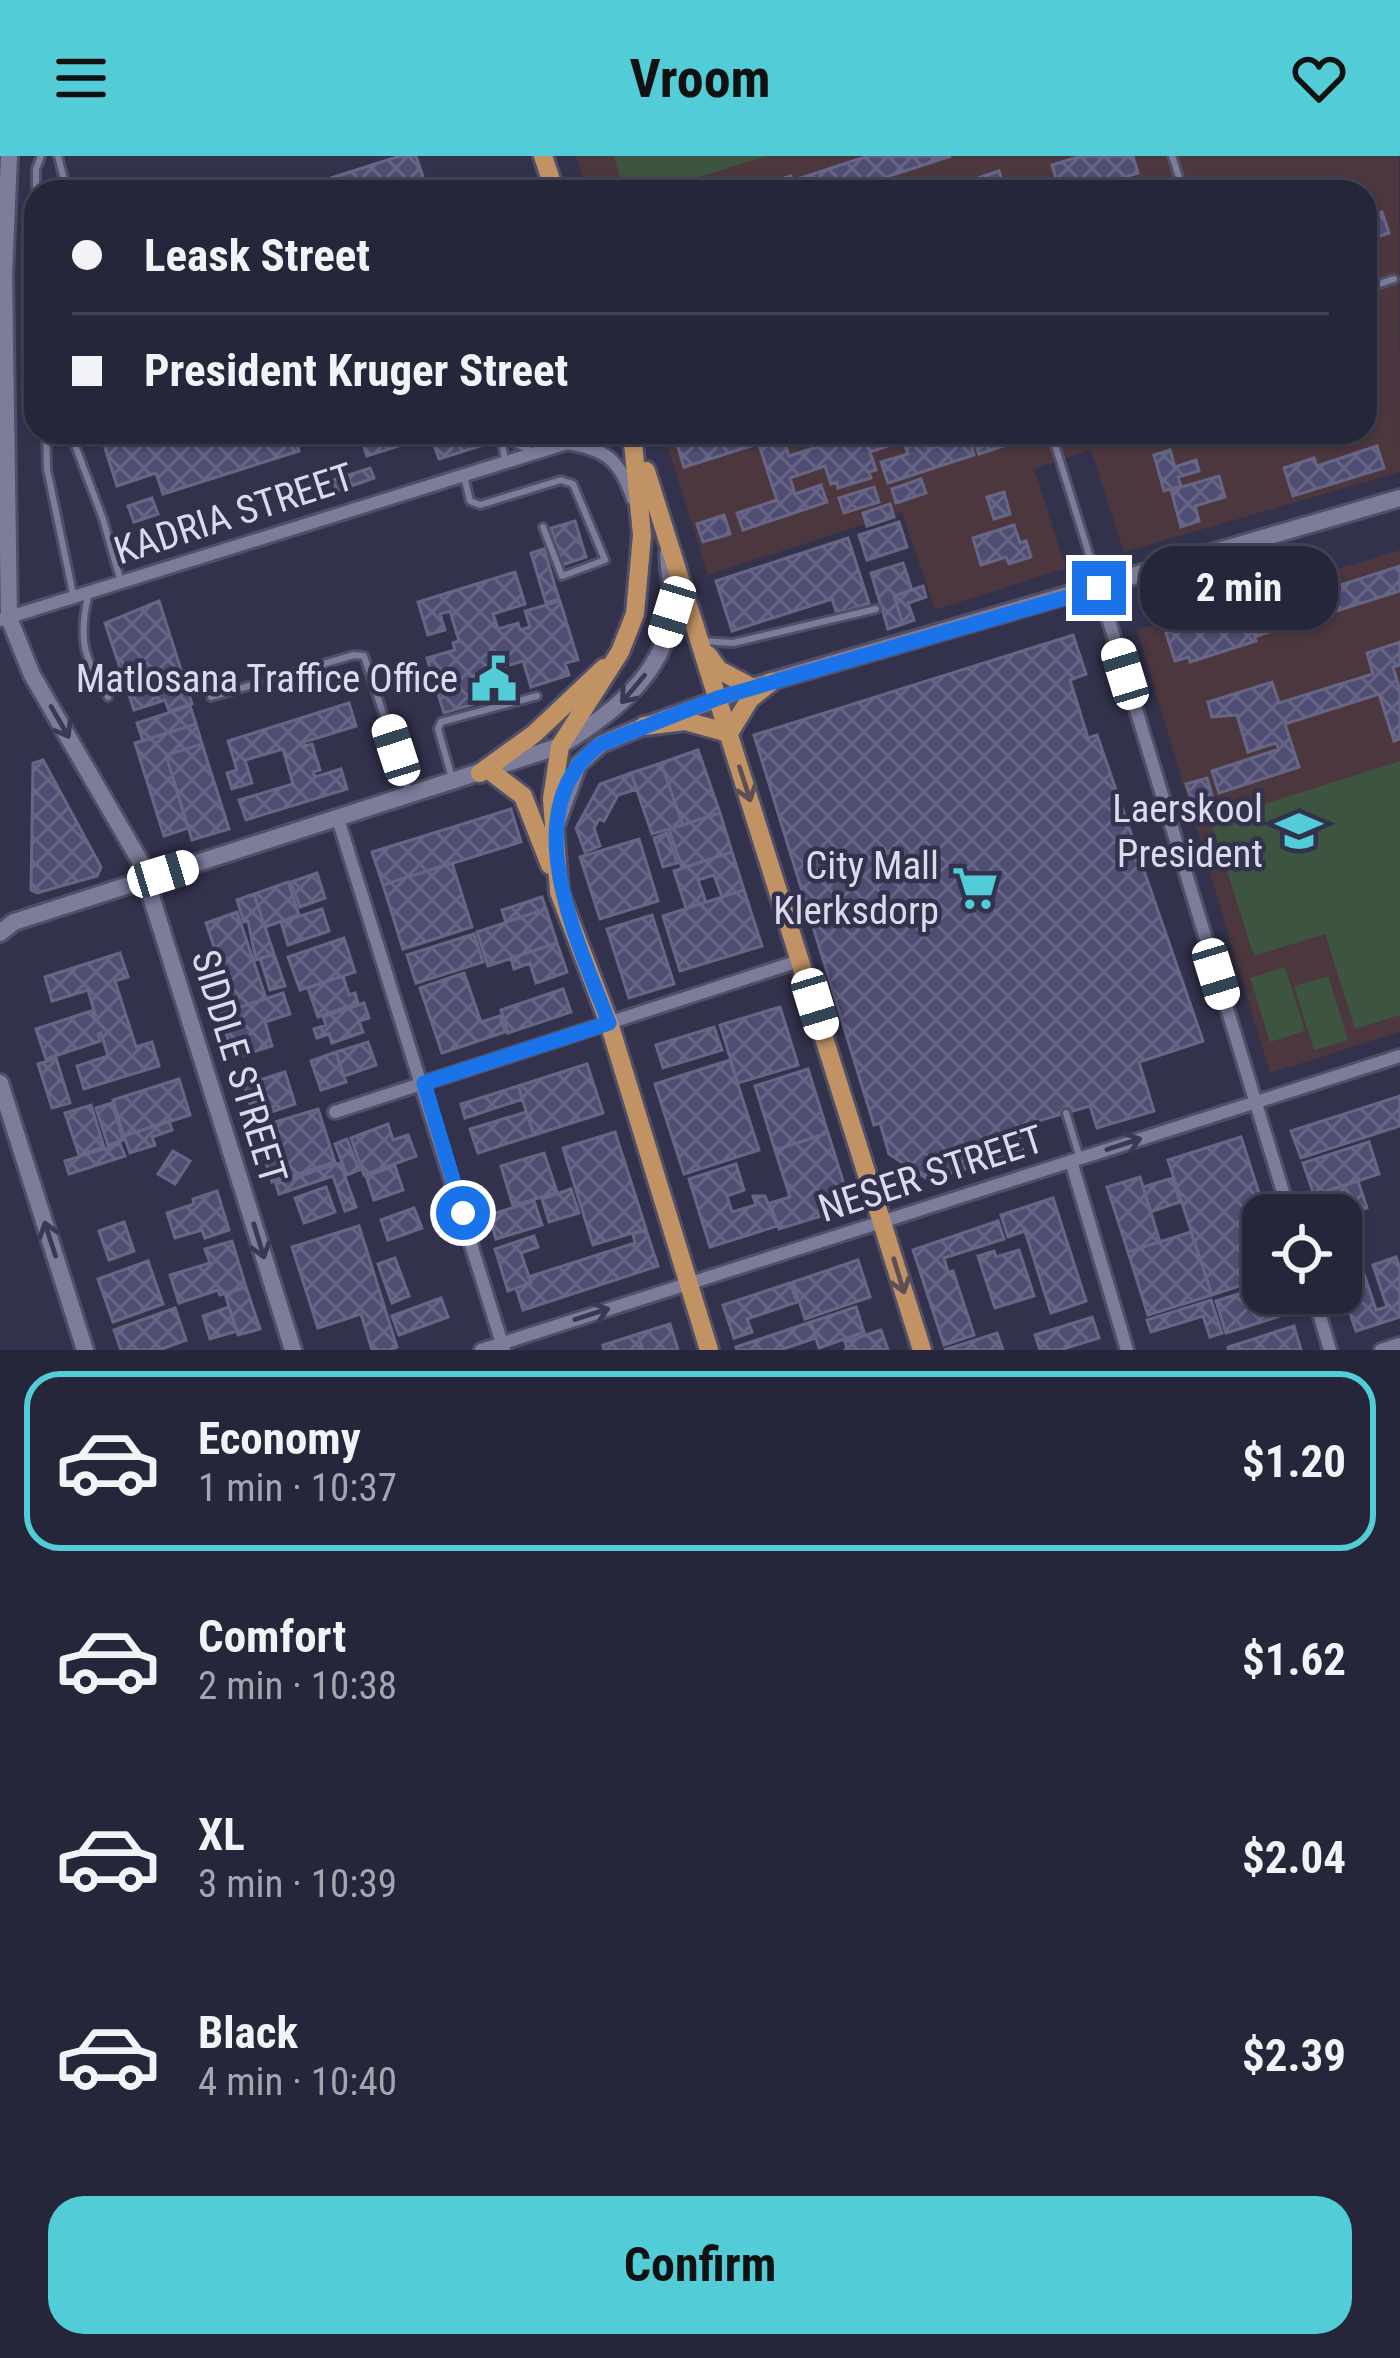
<!DOCTYPE html>
<meta charset="utf-8">
<style>
body{margin:0;font-family:"Roboto Condensed",sans-serif;background:#2e2e42;color:#f1f3f6;height:100vh;display:flex;flex-direction:column;font-size:45px;white-space:nowrap}
*{box-sizing:border-box;margin:0}
p{font-size:39px;color:#a4a5af}
.icon{flex:none;width:66px;height:66px;fill:none;stroke:currentColor;stroke-width:2;stroke-linecap:round;stroke-linejoin:round}
.map{position:relative;height:1194px;overflow:hidden}
.panel{display:flex;flex-direction:column;background:#26263a;flex:1}
.panel>*{flex:none}
.hud{position:absolute;left:24px;top:24px;width:1353px;height:264px;border-radius:36px;box-shadow:0 3px 9px #0004,0 0 0 3px #424354;display:grid;align-content:center;height:264px;padding:0 48px;background:#26263a}
.buttons{position:absolute;left:1242px;top:1038px;display:grid;gap:24px}
.buttons a{display:grid;place-items:center;width:120px;height:120px;border-radius:24px;background:#26263a;box-shadow:0 3px 9px #0004,0 0 0 3px #424354;font-size:60px}
.end{position:absolute;width:54px;height:54px;margin:-27px;border:15px solid #1a73e8;background:#fff;box-shadow:0 0 0 6px #fff}
.from{border-radius:50%}
.bubble{position:absolute;height:84px;border-radius:36px;background:#26263a;box-shadow:0 3px 9px #0004,0 0 0 3px #424354;font-size:39px;font-weight:700;line-height:84px;text-align:center}
.car{position:absolute;width:36px;height:72px;margin:-36px -18px;border-radius:15px;box-shadow:0 0 9px 3px #0007;background:linear-gradient(#fff 24%,#345 0 40%,#fff 0 76%,#345 0 86%,#fff 0)}
.hud b{display:flex;align-items:center;gap:42px;height:114px;font-size:45px}
.hud b+b{border-top:3px solid #424354}
.hud i{width:30px;height:30px;background:#f1f3f6}
ul{padding:21px 0 0;list-style:none}
li{display:flex;align-items:center;gap:36px;height:180px;margin:0 24px 18px;padding:0 24px;border:6px solid transparent;border-radius:36px}
li div{flex:1}
li b{display:block;font-size:45px}
li em{font-style:normal;font-weight:700}
li.current{border-color:#52ccd6}
li>.icon{width:108px;height:108px;stroke-width:1.5}
.action{display:flex;gap:24px;margin-top:auto;padding:24px 48px}
.action a{flex:1;height:138px;border-radius:36px;background:#52ccd6;color:#111;font-size:48px;font-weight:700;line-height:138px;text-align:center}
header{display:flex;justify-content:space-between;align-items:center;height:156px;padding:0 48px;background:#52ccd6;color:#111;font-size:54px;font-weight:700}
.map>svg:first-child{display:block}
.education{fill:#4b373d}
.pitch{fill:#3d5441}
.building{fill:url(#building-cross-hatch);stroke:#676685;stroke-width:3}
.lines{fill:none;stroke-linecap:round;stroke-linejoin:round}
.lane-casing{stroke:#514f67;stroke-width:12}
.street-casing{stroke:#514f67;stroke-width:18}
.secondary-casing{stroke:#514f67;stroke-width:22}
.primary-casing{stroke:#514f67;stroke-width:24}
.lane{stroke:#7c7c9b;stroke-width:6}
.street{stroke:#7c7c9b;stroke-width:12}
.secondary{stroke:#7c7c9b;stroke-width:16}
.primary{stroke:#c19264;stroke-width:18}
.oneway{stroke:#3a3955}
.oneway2{stroke:#5e4f54}
.route{stroke:#1a73e8;stroke-width:15}
.labels{text-anchor:middle;dominant-baseline:central;stroke-width:9;stroke-linejoin:round;paint-order:stroke}
.street-label{font-size:39px;fill:#dbdbed;stroke:#33324d}
.poi-label{font-size:39px;fill:#dbdbed;stroke:#33324d;text-anchor:end}
</style>
<header><svg class="icon" aria-label="menu" viewBox="0 0 24 24"><path d="M4 6h16M4 12h16M4 18h16"/></svg>Vroom<svg class="icon" aria-label="heart" viewBox="0 0 24 24"><path d="M12 20l-8-8c-3-5 5-10 8-4 3-6 11-1 8 4z"/></svg></header>
<div class="map">
<svg width="1400" height="1194" viewBox="0 0 1400 1194">
<defs>
<pattern id="building-cross-hatch" width="8" height="8" patternUnits="userSpaceOnUse" patternTransform="scale(3)"><rect width="8" height="8" fill="#4f4d72"/><path d="M0 0l8 8M0 8l8-8" fill="none" stroke="#686686"/></pattern>
</defs>
<rect width="100%" height="100%" fill="#33324d"/>
<!-- education -->
<path class="education" d="M576,0H1399L1400,316L1124,396L1091,294L1034,313L1066,412L935,454L902,356L708,419L663,276H1365V36H588Z
M1400,394V876L1270,917L1137,474Z"/>
<!-- pitch -->
<path class="pitch" d="M614,0H767L650,36H624Z
M1400,605V859L1355,873L1325,778L1254,800L1211,665Z
M1285,811L1305,875L1270,886L1250,822Z
M1328,820L1348,884L1314,894L1294,830Z"/>
<!-- building -->
<path class="building" d="M400,0H416L428,36H287Z
M868,0H951L840,36H806L801,22Z
M1081,0H1133L1138,17L1079,36H1060L1052,9Z
M999,15L1005,36H982L978,22Z
M791,20L796,36H741Z
M1382,56L1389,77L1365,85V62Z
M100,276H324L296,285L299,295L163,338L156,317L117,330Z
M359,276H443L367,300Z
M444,276H486L490,287L439,303L431,280Z
M715,276H796L684,311L677,288Z
M863,276H922L928,293L968,280L974,299L888,327L881,306L908,298L903,285L870,296L876,314L869,316L871,322L838,332L837,326L831,328L825,310L790,322L795,338L821,329L827,346L743,374L737,357L777,344L760,292L784,284L789,300Z
M1011,276L1015,286L979,298L972,277Z
M1377,290L1384,312L1293,340L1284,312L1314,302L1317,310Z
M1170,294L1175,311L1196,304L1199,315L1178,321L1181,330L1164,335L1154,299Z
M370,312L374,322L337,335L333,324Z
M1219,320L1225,341L1195,350L1199,365L1181,371L1171,334Z
M921,323L926,337L896,347L892,333Z
M874,331L879,346L844,357L839,342Z
M1004,336L1010,358L994,363L987,341Z
M152,342L158,358L134,366L128,350Z
M890,348L894,361L867,370L863,357Z
M724,359L730,378L703,386L697,368Z
M575,365L586,401L562,409L551,372Z
M899,366L907,391L867,404L859,379Z
M1014,369L1020,387L1026,385L1031,401L1009,408L1006,401L981,409L973,382Z
M848,382L869,447L837,458L832,443L732,475L716,425Z
M544,393L559,443L546,447L531,397Z
M903,407L912,434L894,440L903,468L888,473L871,417Z
M1400,410V435L1257,480L1250,458Z
M515,416L525,448L493,458L498,473L518,467L520,474L530,471L525,455L560,445L578,504L565,507L569,519L531,531L523,505L473,520L481,546L444,557L427,502L455,494L453,487L459,485L450,455L440,458L445,474L428,479L418,446Z
M923,430L926,441L908,447L914,464L903,468L894,440Z
M159,445L192,548L169,555L165,544L134,554L105,467Z
M1245,452L1256,485L1190,506L1189,501L1175,505L1166,477Z
M1073,479L1086,518L1070,524L1088,582L1097,579L1203,885L1139,906L1154,955L1097,972L1090,950L1017,971L1023,995L929,1024L889,998L880,967L874,969L754,579Z
M1400,486V509L1393,511L1400,534V583L1394,585L1379,538L1285,568L1299,611L1219,637L1212,615L1279,593L1276,587L1248,596L1237,559L1212,561L1208,546L1272,526L1279,547L1373,518L1367,497Z
M349,547L356,570L304,586L305,590L312,588L320,614L313,616L315,621L341,613L347,633L246,664L239,644L293,628L283,593L245,604L252,627L232,633L227,617L237,614L228,585Z
M190,550L196,568L143,585L137,567Z
M196,568L202,588L166,599L188,672L164,680L135,587Z
M202,588L229,673L192,684L166,599Z
M698,594L720,657L683,669L661,607Z
M43,604L101,711L97,720L37,737L31,734L33,607Z
M661,607L683,669L652,678L631,617Z
M631,617L637,633L618,639L604,665L599,663L594,672L600,690L585,696L576,672L600,628Z
M1207,622L1212,639L1192,645L1186,628Z
M511,653L521,686L383,729L372,696Z
M720,657L732,696L682,712L669,673Z
M667,677L677,707L663,711L654,682Z
M639,683L658,745L600,763L580,701Z
M732,696L744,734L722,741L714,719L698,724L706,746L686,752L674,715Z
M452,707L472,771L403,793L383,729Z
M317,717L325,742L300,751L291,726Z
M288,726L299,759L265,771L254,738Z
M744,734L762,790L680,815L663,760Z
M254,738L274,798L256,804L248,765L244,766L237,744Z
M542,741L546,753L506,766L502,754Z
M322,753L329,775L288,789L281,766Z
M546,753L557,787L488,810L477,776Z
M237,756L266,842L235,853L206,767Z
M652,759L674,828L629,842L607,773Z
M474,778L483,806L416,827L407,799Z
M344,782L355,816L300,834L288,801Z
M557,787L567,816L536,827L530,807L514,813L511,802Z
M120,797L128,821L115,825L136,891L152,886L159,910L84,933L77,910L108,900L101,877L98,878L100,885L46,903L36,873L91,855L96,861L88,834L52,845L45,821Z
M274,798L285,830L270,834L260,802Z
M464,817L481,866L500,860L505,876L442,897L420,832Z
M343,820L349,839L355,837L358,847L318,861L308,832Z
M563,833L571,856L508,877L501,854Z
M283,837L290,858L265,866L272,890L234,902L220,858Z
M364,847L369,862L359,865L363,876L332,887L329,878L317,882L314,873L326,869L323,861Z
M780,851L798,909L738,927L720,869Z
M714,871L722,894L663,912L656,889Z
M368,886L376,909L344,920L336,896Z
M336,896L346,926L321,934L311,905Z
M56,902L70,947L52,952L38,908Z
M730,904L759,994L684,1018L655,928Z
M587,908L603,957L534,979L518,930Z
M808,913L828,977L775,994L755,930Z
M285,916L295,948L254,962L244,929Z
M179,923L190,959L124,980L113,944Z
M518,930L523,943L465,962L461,948Z
M1400,940V970L1301,1002L1291,975Z
M112,947L123,984L108,989L96,952Z
M91,949L104,991L79,999L65,957Z
M318,953L335,1006L272,1026L255,972Z
M526,956L534,979L478,997L470,973Z
M169,965L172,974L152,981L155,989L130,997L124,980Z
M388,968L393,984L408,979L416,1000L364,1019L351,982Z
M615,976L646,1073L593,1089L563,992Z
M828,977L851,1051L779,1073L770,1047L790,1041L775,994Z
M1241,981L1266,1059H1263V1122L1212,1139L1168,1004Z
M347,983L359,1014L347,1019L335,988Z
M1369,986L1379,1018L1314,1039L1303,1007Z
M120,988L125,1000L69,1018L65,1005Z
M173,995L190,1005L175,1028L158,1018Z
M544,997L557,1036L513,1050L501,1010Z
M340,1007L356,1051L345,1055L333,1020L279,1038L276,1028Z
M736,1008L744,1034L727,1040L732,1056L756,1049L753,1040H765L777,1070L710,1091L689,1023Z
M395,1010L403,1034L374,1044L366,1020Z
M1140,1021L1160,1086L1128,1096L1107,1031Z
M1172,1022L1180,1046L1150,1056L1143,1031Z
M1358,1025L1367,1052L1341,1060L1320,1059L1314,1039Z
M326,1031L335,1056L304,1067L295,1042Z
M571,1033L579,1057L549,1066L542,1043Z
M217,1035L229,1074L205,1082L202,1074L175,1082L167,1057L194,1048L193,1043Z
M1053,1042L1086,1145L1051,1157L1025,1075L1008,1081L1001,1059Z
M534,1045L542,1069L496,1083L489,1059Z
M414,1052L422,1072L388,1084L381,1064Z
M998,1065L1004,1083L944,1102L948,1116L953,1115L974,1179L944,1189L913,1094Z
M124,1066L134,1095L109,1104L99,1075Z
M359,1070L397,1191L389,1194H372L361,1158L318,1172L292,1091Z
M646,1074L658,1110L523,1154L516,1132L531,1127L528,1121L635,1087L633,1078Z
M1191,1076L1212,1139L1148,1159L1128,1096Z
M534,1080L538,1091L521,1097L531,1127L508,1135L495,1093Z
M232,1085L246,1131L220,1139L218,1134L179,1147L170,1119L210,1107L205,1093Z
M1019,1094L1034,1140L995,1152L978,1100L994,1095L996,1101Z
M1358,1100L1376,1154L1387,1151L1373,1109L1396,1101L1400,1112V1161L1356,1175L1341,1130V1106Z
M395,1102L409,1140L392,1147L378,1108Z
M858,1104L870,1141L805,1163L793,1126Z
M148,1105L163,1148L113,1166L98,1123Z
M790,1127L797,1146L747,1163L752,1176L734,1182L723,1149Z
M1263,1130V1137H1284L1290,1157L1226,1177L1216,1145Z
M246,1131L260,1173L238,1179L225,1138Z
M441,1142L448,1161L399,1179L392,1160Z
M1211,1144L1222,1177L1210,1181L1203,1160L1151,1176L1147,1164Z
M229,1151L237,1175L210,1183L203,1160Z
M856,1151L864,1176L819,1192L811,1166Z
M175,1152L186,1184L159,1194H121L114,1174Z
M1092,1161L1099,1182L1060,1194H1040L1035,1179Z
M811,1166L816,1182L780,1194H737L736,1191Z
M670,1168L678,1194H643L638,1178Z
M1294,1170L1301,1194H1228V1191Z
M881,1174L888,1194H844L847,1193L845,1186Z
M997,1177L1003,1194H944Z
M638,1178L643,1194H604L603,1189Z"/>
<g class="lines">
<!-- lane casing -->
<g class="lane-casing">
<path id="lane" d="M58,0L67,35
M1172,0L1184,36
M36,63V13L41,0
M1365,133L1394,123
M46,276L47,313L73,438
M70,276L103,363L120,423
M500,276L505,304
M1051,276L1098,427
M502,281L531,295
M464,320L470,345L480,349L561,324L573,328L605,404L562,420L543,371
M88,440C78,485 84,502 108,541
M703,485L733,487L876,453
M211,541L354,499L364,500L409,636
M452,622L438,573L441,566L537,540
M1066,957L1079,999"/>
</g>
<!-- street casing -->
<g class="street-casing">
<path id="street" d="M1099,432L1290,1059
M0,464L567,287C606,293 620,304 633,343
M338,663L504,1194
M335,956L802,804
M1071,1005L1127,1194
M1313,1137L1330,1194
M481,1194L1400,900
M1381,1194L1400,1188"/>
</g>
<!-- secondary casing -->
<g class="secondary-casing">
<path id="secondary" d="M9,0L4,118L9,462L32,519L140,705L293,1194
M555,672L578,609L601,588L644,570L751,531L1400,342
M0,777L14,766L560,590C610,559 665,519 672,455C673,437 669,416 668,398
M0,927L85,1194"/>
</g>
<!-- primary casing -->
<g class="primary-casing">
<path id="primary" d="M543,0L555,36
M632,276L642,379L635,458L620,496L560,590L552,643L559,736L609,867L709,1194
M646,315L922,1194
M708,499L719,514L751,531
M644,570L685,565L729,577L750,543L771,526
M489,614L523,640L550,709
M480,617L534,578L604,512"/>
</g>
<!-- lane -->
<use href="#lane" class="lane"/>
<!-- street -->
<use href="#street" class="street"/>
<!-- secondary -->
<use href="#secondary" class="secondary"/>
<!-- primary -->
<use href="#primary" class="primary"/>
</g>
<!-- one-way arrows -->
<defs><path id="oneway-shaft" d="M-6 0H5M1.5-3L5.5 0L1.5 3" fill="none" stroke-width="1.6" stroke-linecap="round" stroke-linejoin="round" transform="scale(3)"/></defs>
<g class="oneway">
<use href="#oneway-shaft" transform="translate(633 533) rotate(130)"/>
<use href="#oneway-shaft" transform="translate(60 566) rotate(60)"/>
<use href="#oneway-shaft" transform="translate(1124 988) rotate(-18)"/>
<use href="#oneway-shaft" transform="translate(50 1083) rotate(-108)"/>
<use href="#oneway-shaft" transform="translate(259 1085) rotate(73)"/>
<use href="#oneway-shaft" transform="translate(592 1158) rotate(-18)"/>
</g>
<g class="oneway2">
<use href="#oneway-shaft" transform="translate(745 628) rotate(72)"/>
<use href="#oneway-shaft" transform="translate(899 1120) rotate(73)"/>
</g>
<g class="lines">
<!-- route -->
<path class="route" d="M463,1057L424,927L609,867C579,788 511,652 601,588L718,542L1099,432"/>
</g>
<!-- icons -->
<defs>
<g id="civic-bare" transform="scale(3.6)"><path d="M-.6-6.5H3V-4.5H.6V-3L4-1V1h2V6H-6V1h2V-1L-.6-3ZM-1.2 2.5V6h2.4V2.5Z" fill="#52ccd6" stroke="#33324d" stroke-width="2.5" paint-order="stroke"/></g>
<g id="school-bare" transform="scale(3.6)"><path d="M0-5L7-2L0 1L-7-2ZM-4 1L0 2.5L4 1V4Q0 6-4 4Z" fill="#52ccd6" stroke="#33324d" stroke-width="2.5" paint-order="stroke"/></g>
<g id="supermarket-bare" transform="scale(3.6)"><path d="M-6-5.5h2.5l.6 2H6L4.5 2H-2.5L-4.4-4H-6ZM-1.5 3.2a1.3 1.3 0 1 0 .1 0ZM3 3.2a1.3 1.3 0 1 0 .1 0Z" fill="#52ccd6" stroke="#33324d" stroke-width="2.5" paint-order="stroke"/></g>
</defs>
<g fill-rule="evenodd">
<use href="#civic-bare" x="494" y="523"/>
<use href="#school-bare" x="1299" y="675"/>
<use href="#supermarket-bare" x="975" y="732"/>
</g>
<g class="labels">
<!-- street labels -->
<g class="street-label">
<text transform="translate(234 358) rotate(-18)">KADRIA STREET</text>
<text transform="translate(239 911) rotate(73)">SIDDLE STREET</text>
<text transform="translate(931 1018) rotate(-18)">NESER STREET</text>
</g>
<!-- poi labels -->
<g class="poi-label">
<text x="458" y="523">Matlosana Traffice Office</text>
<text x="1263" y="653">Laerskool<tspan x="1263" dy="45">President</tspan></text>
<text x="939" y="710">City Mall<tspan x="939" dy="45">Klerksdorp</tspan></text>
</g>
</g>
</svg>
<div class="buttons">
<a><svg class="icon" aria-label="locate" viewBox="0 0 24 24"><circle cx="12" cy="12" r="6"/><path d="M12 2v4M12 18v4M2 12h4M18 12h4"/></svg></a>
</div>
<i class="end from" style="left:463px;top:1057px"></i>
<i class="end" style="left:1099px;top:432px"></i>
<div class="bubble" style="left:1140px;top:390px;width:198px">2 min</div>
<i class="car" style="left:672px;top:456px;rotate:197deg"></i>
<i class="car" style="left:1125px;top:518px;rotate:343deg"></i>
<i class="car" style="left:396px;top:594px;rotate:342deg"></i>
<i class="car" style="left:163px;top:718px;rotate:73deg"></i>
<i class="car" style="left:1216px;top:818px;rotate:163deg"></i>
<i class="car" style="left:815px;top:848px;rotate:163deg"></i>
<div class="hud">
<b><i class="from"></i>Leask Street</b>
<b><i></i>President Kruger Street</b>
</div>
</div>
<section class="panel">
<ul>
<li class="current"><svg class="icon" aria-label="car" viewBox="0 0 24 24"><path d="M5 17H2v-5l4-1 3-4h7l3 4 3 1v5h-3M9 17h6M6 11h13"/><circle cx="7" cy="17" r="2"/><circle cx="17" cy="17" r="2"/></svg><div><b>Economy</b><p>1 min · 10:37</p></div><em>$1.20</em></li>
<li><svg class="icon" aria-label="car" viewBox="0 0 24 24"><path d="M5 17H2v-5l4-1 3-4h7l3 4 3 1v5h-3M9 17h6M6 11h13"/><circle cx="7" cy="17" r="2"/><circle cx="17" cy="17" r="2"/></svg><div><b>Comfort</b><p>2 min · 10:38</p></div><em>$1.62</em></li>
<li><svg class="icon" aria-label="car" viewBox="0 0 24 24"><path d="M5 17H2v-5l4-1 3-4h7l3 4 3 1v5h-3M9 17h6M6 11h13"/><circle cx="7" cy="17" r="2"/><circle cx="17" cy="17" r="2"/></svg><div><b>XL</b><p>3 min · 10:39</p></div><em>$2.04</em></li>
<li><svg class="icon" aria-label="car" viewBox="0 0 24 24"><path d="M5 17H2v-5l4-1 3-4h7l3 4 3 1v5h-3M9 17h6M6 11h13"/><circle cx="7" cy="17" r="2"/><circle cx="17" cy="17" r="2"/></svg><div><b>Black</b><p>4 min · 10:40</p></div><em>$2.39</em></li>
</ul>
<div class="action"><a>Confirm</a></div>
</section>
